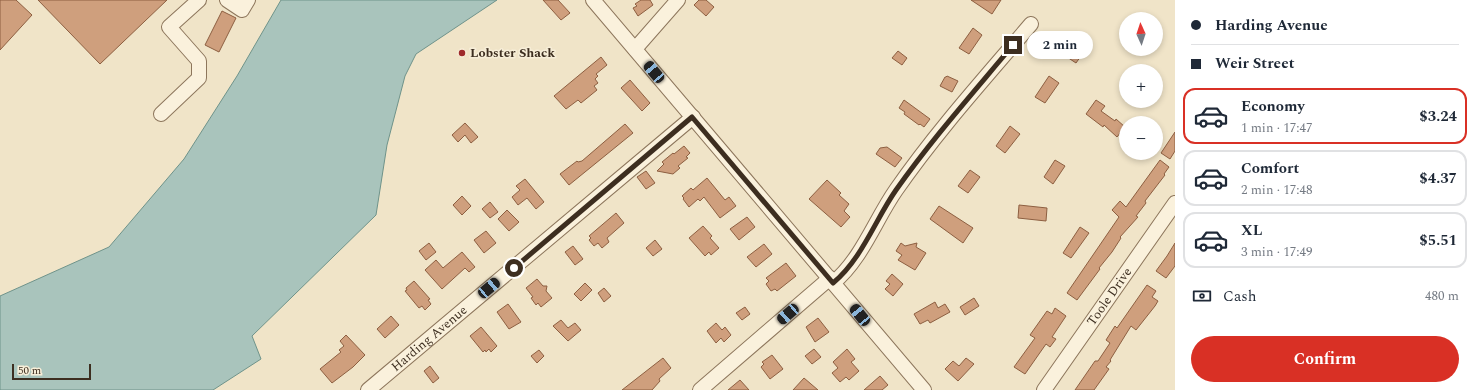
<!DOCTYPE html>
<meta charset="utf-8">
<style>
body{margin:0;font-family:Spectral,serif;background:#f6f6f7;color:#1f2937;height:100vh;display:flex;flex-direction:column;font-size:15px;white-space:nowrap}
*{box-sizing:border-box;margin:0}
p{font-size:13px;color:#747a83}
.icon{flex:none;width:22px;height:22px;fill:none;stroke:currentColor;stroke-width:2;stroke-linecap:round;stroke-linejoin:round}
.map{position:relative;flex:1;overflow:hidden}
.sheet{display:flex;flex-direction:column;background:#fff;width:300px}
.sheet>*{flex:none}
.guide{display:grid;align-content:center;height:88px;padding:0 16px;background:#fff}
.needle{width:26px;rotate:357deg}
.controls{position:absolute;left:1119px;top:12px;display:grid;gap:8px}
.controls a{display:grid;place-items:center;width:44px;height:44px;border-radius:50%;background:#fff;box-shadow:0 2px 6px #0003;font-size:20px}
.scale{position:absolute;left:12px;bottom:10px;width:79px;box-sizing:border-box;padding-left:4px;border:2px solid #3d2e20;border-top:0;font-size:11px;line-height:14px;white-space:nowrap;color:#3d2e20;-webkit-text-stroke:3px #f7eed8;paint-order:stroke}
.end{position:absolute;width:18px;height:18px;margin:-9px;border:5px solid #3d2e20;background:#fff;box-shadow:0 0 0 2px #fff}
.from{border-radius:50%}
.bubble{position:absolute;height:28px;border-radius:14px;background:#fff;box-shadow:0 2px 6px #0003;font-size:13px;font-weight:700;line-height:28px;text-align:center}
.car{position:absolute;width:12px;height:24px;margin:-12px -6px;border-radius:5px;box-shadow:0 0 3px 1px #0007;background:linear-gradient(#222 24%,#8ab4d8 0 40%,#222 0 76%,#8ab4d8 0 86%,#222 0)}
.guide b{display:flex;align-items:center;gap:14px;height:38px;font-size:15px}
.guide b+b{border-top:1px solid #e0e1e3}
.guide i{width:10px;height:10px;background:#1f2937}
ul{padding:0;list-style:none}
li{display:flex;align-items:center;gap:12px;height:56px;margin:0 8px 6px;padding:0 8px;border:2px solid #e0e1e3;border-radius:12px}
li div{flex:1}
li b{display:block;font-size:15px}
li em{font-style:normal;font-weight:700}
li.active{border-color:#d93025}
li>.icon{width:36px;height:36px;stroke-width:1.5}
.pay{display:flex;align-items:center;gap:10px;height:44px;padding:0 16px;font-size:15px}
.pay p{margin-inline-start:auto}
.cta{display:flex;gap:8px;margin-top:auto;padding:8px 16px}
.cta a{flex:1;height:46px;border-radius:24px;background:#d93025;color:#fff;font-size:16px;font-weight:700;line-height:46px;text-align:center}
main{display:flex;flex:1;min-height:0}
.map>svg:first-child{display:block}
.water{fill:#a9c4bc;stroke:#6f938a}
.building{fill:#cf9f7d;stroke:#8d5f41}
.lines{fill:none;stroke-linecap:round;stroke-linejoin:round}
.minor-casing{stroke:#8d765c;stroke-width:16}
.minor{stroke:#faf1dc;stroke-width:14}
.route{stroke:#3d2e20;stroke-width:5}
.poi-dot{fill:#9e2a2b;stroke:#f7eed8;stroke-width:1.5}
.labels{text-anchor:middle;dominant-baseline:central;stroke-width:3;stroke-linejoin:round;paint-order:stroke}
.poi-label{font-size:13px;font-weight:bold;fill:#3d2e20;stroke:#f7eed8;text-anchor:start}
.street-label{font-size:13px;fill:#3d2e20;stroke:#f7eed8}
</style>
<main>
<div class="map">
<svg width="1175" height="390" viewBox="0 0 1175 390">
<rect width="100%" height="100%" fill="#f0e4c8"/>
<!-- water -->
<path class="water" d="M281,0H497L416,54L405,76L387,145L376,215L252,336L261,359L213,390H0V296L109,247L184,159L237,76Z"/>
<!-- building -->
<path class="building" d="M0,0H16L32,15L0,50Z
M38,0H167L100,64Z
M543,0H558L570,13L561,20Z
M641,0H650L653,5L638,16L633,8L637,6L635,4Z
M699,0H706L714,7L706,16L694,5Z
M971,0H1001L992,14Z
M222,11L236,18L219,52L205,45Z
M973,28L982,35L969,54L959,48Z
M1079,39L1091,47L1085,55L1083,53L1076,63L1067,57Z
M898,51L907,58L902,65L892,58Z
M601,57L607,65L596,74L598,76L595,79L598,83L594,86L597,90L581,103L578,100L566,109L554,96Z
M947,76L958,81L952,92L940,86L945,77H946Z
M1049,76L1059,83L1045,103L1035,97Z
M630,80L650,103L642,111L621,88Z
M904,100L930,119L924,127L920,124L919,125L904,114L905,112L899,108Z
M1096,100L1105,106L1101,111L1115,121L1116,119L1125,127L1117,137L1104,125L1103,127L1086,114Z
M465,123L478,137L471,143L465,135L458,142L452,135Z
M625,124L633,133L569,185L560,174L577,161L578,162L582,161Z
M1010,126L1020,134L1005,153L996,146Z
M1175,132V151L1170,159L1161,153Z
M684,146L690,153L686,157L688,158L678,166L680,168L673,174L657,171L664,164L662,162L673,153L674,154Z
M887,147L902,158L895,167L876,154L880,148Z
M1055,160L1065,166L1053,184L1044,177Z
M1160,160L1169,167L1164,174L1165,175L1145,201L1146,203L1136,216L1138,217L1120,237L1121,238L1112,252L1099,268L1100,269L1077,300L1067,293L1119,217L1112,210L1120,201L1126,207Z
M970,170L980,177L968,193L958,186Z
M646,171L655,183L646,189L637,177Z
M707,178L725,200L729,197L736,206L720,218L704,197L700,201L698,199L689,207L683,199L684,198L682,196L691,188L693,190Z
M525,179L544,202L536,209L527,198L518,205L512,197L520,190L516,186Z
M827,180L841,193L839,195L849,204L844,211L850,217L841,227L809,199Z
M462,196L471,206L462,215L453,205Z
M490,202L498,212L490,218L482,209Z
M1019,205L1047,208L1046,221L1018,218Z
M939,206L973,228L963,243L930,219Z
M507,210L519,222L509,231L498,219Z
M616,213L624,223L607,238L609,242L602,248L598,243L594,246L589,240L591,238L589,236Z
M747,217L755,227L739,240L730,229Z
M703,226L712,236L710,238L719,248L711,255L709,252L705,256L689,238Z
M1080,227L1089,233L1071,258L1063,253Z
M486,231L496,243L484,253L474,240Z
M655,240L662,249L653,256L646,248Z
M429,243L436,252L426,260L419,251Z
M901,243L905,246L917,243L916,247L926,253L915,270L898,260L902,255L896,251Z
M1175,243V266L1166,278L1156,271L1167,256Z
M764,244L772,254L756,267L747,257Z
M573,246L583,259L575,265L565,252Z
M462,252L475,267L469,272L465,268L442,289L425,270L436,260L443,268Z
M786,263L796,276L777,291L775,289L771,291L766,284L769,281L766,278Z
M892,274L903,284L893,296L885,289L890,284L886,281Z
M537,279L543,286H547L546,291L552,298L541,307L538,303L536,305L531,298L533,297L526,288Z
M414,281L430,299L428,300L431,304L425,310L422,306L419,308L405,291L407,290L406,288Z
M585,283L592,290L581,301L574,294Z
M1147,285L1156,291L1152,297L1158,301L1155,306L1136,330L1131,326L1110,360L1111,361L1106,367L1109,369L1094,390H1075L1095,361H1098L1110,343L1106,340L1115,326L1117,328Z
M604,288L611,296L604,302L598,293Z
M974,298L979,306L965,315L960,307Z
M935,302L938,308L945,304L950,312L930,323L928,320L920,324L914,314Z
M508,304L521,322L509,329L497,312Z
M745,307L750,314L742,320L736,313Z
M1055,308L1066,316L1052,337L1056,339L1050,347L1046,344L1025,374L1014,367L1035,338L1030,335L1047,311L1052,314Z
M391,316L399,325L385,338L377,329Z
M818,318L829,332L815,342L806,327Z
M561,320L568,328L575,323L581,330L568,341L553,326Z
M716,323L722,330L725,327L731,335L724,342L721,338L716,343L707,331Z
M481,327L497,346L491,352L489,349L486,352L485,350L483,352L470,336Z
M346,335L365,355L353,367L332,383L320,369L341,352L339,350L344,346L340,341Z
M814,349L821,357L812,364L805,356Z
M847,349L855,359L851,362L859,371L849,380L846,377L840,382L832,373L838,368L833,362Z
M539,350L544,356L537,363L531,356Z
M772,355L783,369L770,379L761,367L764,364L762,362Z
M663,358L671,368L659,379L660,381L652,390H622Z
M966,358L974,364L958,381L945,369L953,361L959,366Z
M430,366L439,378L433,383L424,371Z
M880,376L888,385L882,390H864Z
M804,378L818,390H793Z
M740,380L749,390H728Z"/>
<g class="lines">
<!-- minor casing -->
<g class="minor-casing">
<g id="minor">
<path d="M227,0L242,10L248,0"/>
<path d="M593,0L924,390"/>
<path d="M635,49L678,0"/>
<path d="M161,114L199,78V61L169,27L199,0"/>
<path d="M833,283C862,259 875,220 896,190C937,131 985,78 1031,24"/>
<path id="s1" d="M368,390L693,117"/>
<path d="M700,390L830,278"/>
<path id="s2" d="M1044,390L1175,203"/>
</g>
</g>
<!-- minor -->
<use href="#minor" class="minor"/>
</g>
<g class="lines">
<!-- route -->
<path class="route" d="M514,268L692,117L833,283C862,259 875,220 896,190C932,139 973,93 1013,45"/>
</g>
<!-- markers -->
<circle class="poi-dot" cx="462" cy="53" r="4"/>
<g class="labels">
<!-- poi labels -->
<g class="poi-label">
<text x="470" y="53">Lobster Shack</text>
</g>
<!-- street labels -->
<g class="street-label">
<text stroke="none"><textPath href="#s2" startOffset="114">Toole Drive</textPath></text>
<text stroke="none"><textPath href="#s1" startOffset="80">Harding Avenue</textPath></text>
</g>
</g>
</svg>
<div class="controls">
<a><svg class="needle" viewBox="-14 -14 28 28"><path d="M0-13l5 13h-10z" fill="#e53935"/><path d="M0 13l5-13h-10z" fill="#747a83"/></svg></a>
<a>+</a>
<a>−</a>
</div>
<div class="scale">50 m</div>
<i class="end from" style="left:514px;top:268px"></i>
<i class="end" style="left:1013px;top:45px"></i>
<div class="bubble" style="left:1027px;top:31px;width:66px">2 min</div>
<i class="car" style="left:654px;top:72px;rotate:320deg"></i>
<i class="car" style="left:489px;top:288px;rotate:50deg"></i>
<i class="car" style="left:788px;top:314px;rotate:229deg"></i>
<i class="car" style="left:860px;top:315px;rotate:321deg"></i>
</div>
<section class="sheet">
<div class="guide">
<b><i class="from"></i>Harding Avenue</b>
<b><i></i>Weir Street</b>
</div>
<ul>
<li class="active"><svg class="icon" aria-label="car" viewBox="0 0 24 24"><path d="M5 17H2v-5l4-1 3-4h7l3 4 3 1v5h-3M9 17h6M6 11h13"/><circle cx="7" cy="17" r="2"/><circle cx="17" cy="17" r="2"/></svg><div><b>Economy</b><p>1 min · 17:47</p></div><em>$3.24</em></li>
<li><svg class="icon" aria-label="car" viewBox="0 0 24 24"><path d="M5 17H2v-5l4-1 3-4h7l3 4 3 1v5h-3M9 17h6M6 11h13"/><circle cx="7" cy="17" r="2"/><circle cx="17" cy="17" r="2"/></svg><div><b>Comfort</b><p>2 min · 17:48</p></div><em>$4.37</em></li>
<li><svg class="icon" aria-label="car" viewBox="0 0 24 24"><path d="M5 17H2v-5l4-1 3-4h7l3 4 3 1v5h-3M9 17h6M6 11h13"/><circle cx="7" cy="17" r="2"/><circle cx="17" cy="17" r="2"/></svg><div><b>XL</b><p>3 min · 17:49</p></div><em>$5.51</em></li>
</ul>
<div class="pay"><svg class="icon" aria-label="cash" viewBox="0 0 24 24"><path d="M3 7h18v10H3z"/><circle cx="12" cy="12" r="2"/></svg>Cash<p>480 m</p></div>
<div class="cta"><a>Confirm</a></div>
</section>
</main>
